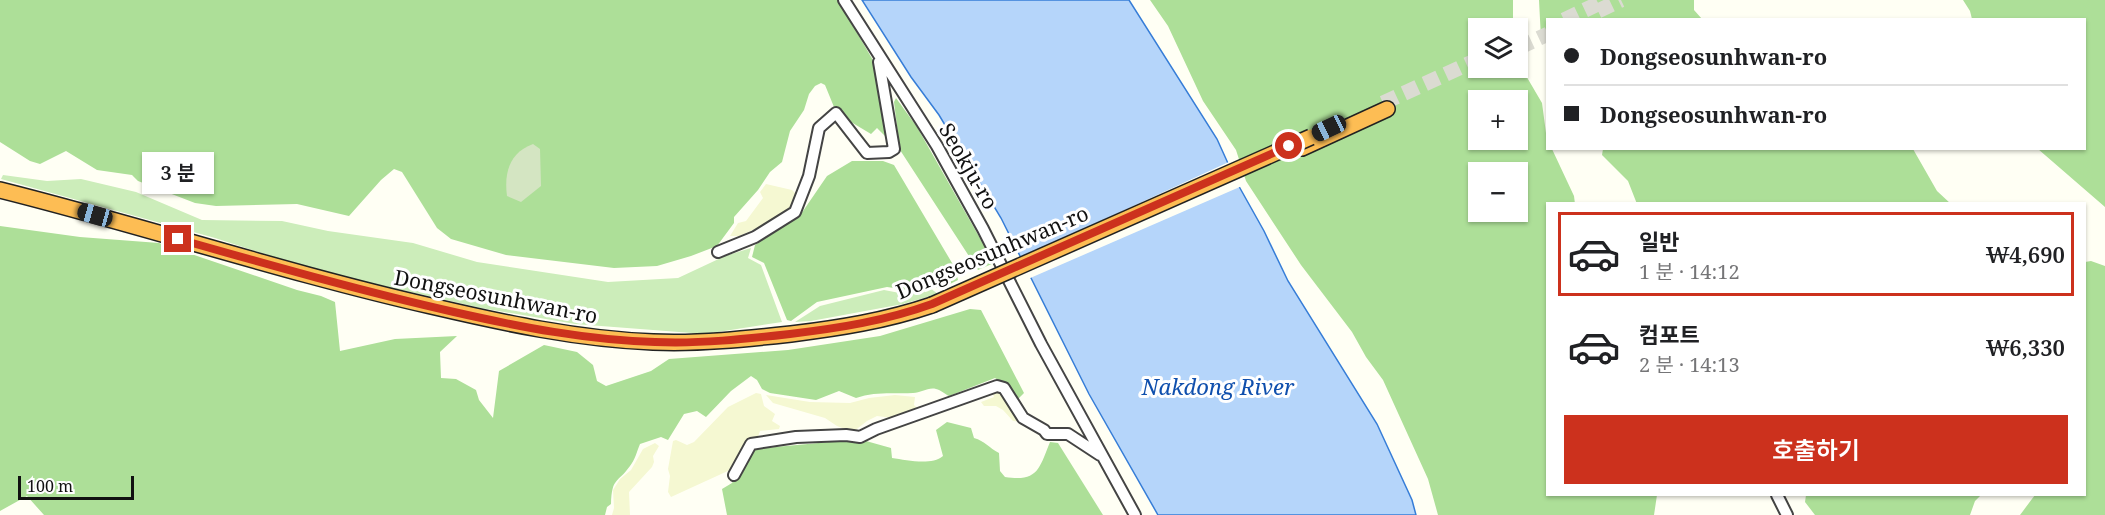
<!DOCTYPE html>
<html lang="ko">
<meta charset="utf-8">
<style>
body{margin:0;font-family:"Noto Serif","Noto Sans KR",serif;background:#f6f6f6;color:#202124;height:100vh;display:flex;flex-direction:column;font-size:22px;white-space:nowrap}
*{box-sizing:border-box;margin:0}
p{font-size:20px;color:#757577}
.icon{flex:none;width:33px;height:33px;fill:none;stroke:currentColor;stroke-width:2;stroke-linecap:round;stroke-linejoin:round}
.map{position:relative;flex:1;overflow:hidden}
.side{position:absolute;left:1546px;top:202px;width:540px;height:294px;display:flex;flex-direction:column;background:#fff;border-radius:0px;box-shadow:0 2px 4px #0004}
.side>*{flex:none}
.top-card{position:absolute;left:1546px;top:18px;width:540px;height:132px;border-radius:0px;box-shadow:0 2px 4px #0004;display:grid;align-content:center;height:132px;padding:0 18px;background:#fff}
.controls{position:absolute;left:1468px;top:18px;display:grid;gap:12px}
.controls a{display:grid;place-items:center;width:60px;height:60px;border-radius:0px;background:#fff;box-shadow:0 2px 4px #0004;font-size:30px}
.scale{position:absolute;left:18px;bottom:15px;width:116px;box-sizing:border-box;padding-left:6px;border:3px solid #111;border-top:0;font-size:16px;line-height:21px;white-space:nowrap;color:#111;-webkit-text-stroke:4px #fff;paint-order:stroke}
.end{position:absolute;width:27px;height:27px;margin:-14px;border:8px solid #cc311d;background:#fff;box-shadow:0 0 0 3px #fff}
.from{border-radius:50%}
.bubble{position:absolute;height:42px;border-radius:0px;background:#fff;box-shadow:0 2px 4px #0004;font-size:20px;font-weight:600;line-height:42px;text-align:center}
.car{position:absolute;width:18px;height:36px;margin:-18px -9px;border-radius:8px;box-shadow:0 0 4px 2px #0007;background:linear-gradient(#222 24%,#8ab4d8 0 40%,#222 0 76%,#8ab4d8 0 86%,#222 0)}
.top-card b{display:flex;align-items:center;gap:21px;height:57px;font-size:22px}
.top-card b+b{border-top:2px solid #e0e0e0}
.top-card i{width:15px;height:15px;background:#202124}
ul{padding:10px 0 0;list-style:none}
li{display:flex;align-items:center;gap:18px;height:84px;margin:0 12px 9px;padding:0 6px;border:3px solid transparent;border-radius:0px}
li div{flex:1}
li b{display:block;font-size:22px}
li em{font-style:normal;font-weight:600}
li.active{border-color:#cc311d}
li>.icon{width:54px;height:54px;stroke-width:1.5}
.primary-button{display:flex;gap:12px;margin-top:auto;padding:12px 18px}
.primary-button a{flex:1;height:69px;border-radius:0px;background:#cc311d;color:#fff;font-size:24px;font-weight:600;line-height:69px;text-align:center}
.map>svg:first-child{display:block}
.farmland{fill:#f5f8d2}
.green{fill:#ccedba}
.forest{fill:#addf98;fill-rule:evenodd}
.cemetery{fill:#d4e5c2}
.water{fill:#b5d5fa;stroke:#367dd7;stroke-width:1.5}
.pier{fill:#fffff4}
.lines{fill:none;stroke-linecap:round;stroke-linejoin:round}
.highway-tunnel{stroke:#dbdbd2;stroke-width:15;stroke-dasharray:15 8;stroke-linecap:butt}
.minor-casing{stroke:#444;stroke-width:14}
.highway-casing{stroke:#222;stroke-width:18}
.minor{stroke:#fff;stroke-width:10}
.highway{stroke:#fdbd54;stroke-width:15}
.highway-bridge-casing{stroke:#222;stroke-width:18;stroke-linecap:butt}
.highway-bridge{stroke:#fdbd54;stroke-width:15}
.route{stroke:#cc311d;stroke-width:8}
.labels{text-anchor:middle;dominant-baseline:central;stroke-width:6;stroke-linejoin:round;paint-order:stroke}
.street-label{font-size:21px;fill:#111;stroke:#fff}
.water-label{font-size:22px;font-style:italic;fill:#0f4fad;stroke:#fff}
</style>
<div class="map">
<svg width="2105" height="515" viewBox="0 0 2105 515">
<rect width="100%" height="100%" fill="#fffff4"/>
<!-- farmland -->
<path class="farmland" d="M766,184L792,190L797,195L787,212L778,219L739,236H730L738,223L746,221L763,198L760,192Z
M1001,390L1023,422L1013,421L1003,410L996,406H984L981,402L994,397L992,391Z
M756,393L761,394L764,406L775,414L772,421L780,426L779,429L760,431L757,439L745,443L730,470L671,497L668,492L670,476L668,469L673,441L676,440L687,445L694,442L728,407Z
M766,395L810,402L850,403L869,398L895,395L915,397L914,405L917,408L892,418L877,416L867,421L853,432L837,426L825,418L773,403Z
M655,443L659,446L653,456L654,462L652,467L629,492L630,515H612L614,508L613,490L620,479L631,470L643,449Z"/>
<!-- green -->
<path class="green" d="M3,175L47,181L81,179L136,192L202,220L282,221L328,231L413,243L477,262L608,282L678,278L725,256L751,248L748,258L761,265L782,322L705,334L575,324L481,308L318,271L215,238L1,179Z
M930,288L938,294L903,304L811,321L795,322L820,306L884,290L905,294Z"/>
<!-- forest -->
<path class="forest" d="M0,0H838L874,62L888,139L877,128L871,134L851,122L841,109L834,107L825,85L821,83L815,86L809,94L804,110L790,131L782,162L770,172L758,190L734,217V223L717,246L691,256L657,266L614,268L506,255L451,239L437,228L402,172L394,169L381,180L349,216L297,204L216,206L195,203L138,181L132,175L97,170L66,151L40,164L30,161L0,142Z
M1150,0H1513V28H1479V68H1518V62L1542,103L1548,148L1552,149L1574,196L1575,204H1548V495H1657L1654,515H1438L1428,479L1383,380L1366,357L1352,332L1301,265L1246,181L1236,150L1203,101L1168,26ZM1479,100H1518V140H1479ZM1479,172H1518V212H1479Z
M1539,0H1694V10L1702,19L1548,20V44L1541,39Z
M1963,0H2105V207L2038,149L2085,148V20L1972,19L1970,11Z
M896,98L917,127L994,263L978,270L900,150L894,102Z
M1603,149H1913L1937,191L1951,204H1637L1628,181L1602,155Z
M852,161H883L894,165L955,268L958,280L940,289L930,285L908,290L887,287L817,302L791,321L787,320L764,263L752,257L755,245L801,214L827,176Z
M0,226L80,237L159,243L297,290L321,296L335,302L340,351L395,339L457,336L440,352L441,378L456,379L476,390L479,400L493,418L499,371L544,345L577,352L593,365L597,381L606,386L651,371L669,359L788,350L880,336L970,309L981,310L1024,393L1018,399L1007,386L995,378L949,396C945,394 941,390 936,389C928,387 921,393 913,393C894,394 875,391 856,398L839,391L816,400L770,393L762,389L757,380L751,376L731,391L706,417L697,411L684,414L668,440L661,437L640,444C637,451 635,460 630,466C617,484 612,477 611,504L607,507L605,515H44L27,496L0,511Z
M2091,261L2105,266V515H2020L2035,495H2085V262Z
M947,422L971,428L974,438C985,441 989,448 999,453L1000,471L1005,477C1038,482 1039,469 1050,442L1058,443L1103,515H727L722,489L732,483L755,449L851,440L866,441L891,448L892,458C907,460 931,466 943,456L936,430Z
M1806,495H1981L1975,501L1970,515H1815L1805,502Z"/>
<!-- cemetery -->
<path class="cemetery" d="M533,144L540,149L541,186L521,202L507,196C504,173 509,153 533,144Z"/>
<!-- water -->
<path class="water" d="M862,0H1129L1217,139L1236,181L1264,231L1288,281L1377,424L1412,500L1416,515H1158L1089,394L1001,218L939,115L911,77Z"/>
<!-- pier -->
<path class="pier" d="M1231,161L1242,186L1028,279L1018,259Z"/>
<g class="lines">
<!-- highway-tunnel -->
<path class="highway-tunnel" d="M1598,11L1621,0
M1564,20L1606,0
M1518,48L1548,34
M1383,103L1479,59"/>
<!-- minor casing -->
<g class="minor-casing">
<path id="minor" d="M844,0L937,146L983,229L1041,344L1135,515
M718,252L755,237L795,212L809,176L819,128L836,113L867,153L889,152L894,149L879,62
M734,475L751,444L796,437L846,435L860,437L876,429L997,386L1004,388L1023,418L1044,430L1047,434H1068L1100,455
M1777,495L1787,515"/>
</g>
<!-- highway casing -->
<g class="highway-casing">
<path id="highway" d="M1302,148L1387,109
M0,190C144,226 286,273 431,306C504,323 577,339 653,342C699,344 745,339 791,334C839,328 885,321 932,305"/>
</g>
<!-- minor -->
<use href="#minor" class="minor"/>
<!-- highway -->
<use href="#highway" class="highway"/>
<!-- highway-bridge casing -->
<g class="highway-bridge-casing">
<path id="highway-bridge" d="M932,305L1311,137"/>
</g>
<!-- highway-bridge -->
<use href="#highway-bridge" class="highway-bridge"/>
</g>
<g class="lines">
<!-- route -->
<path class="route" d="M178,239C270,265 361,291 454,312C520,327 587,340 655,342C700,344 745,339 790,334C839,328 885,321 932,304L1289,146"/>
</g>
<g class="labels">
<!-- street labels -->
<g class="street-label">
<text transform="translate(969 166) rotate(60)">Seokju-ro</text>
<text transform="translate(992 252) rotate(-23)">Dongseosunhwan-ro</text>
<text transform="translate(496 296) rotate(11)">Dongseosunhwan-ro</text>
</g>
<!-- water labels -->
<g class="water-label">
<text x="1218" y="386">Nakdong River</text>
</g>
</g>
</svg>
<div class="controls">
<a><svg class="icon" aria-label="layers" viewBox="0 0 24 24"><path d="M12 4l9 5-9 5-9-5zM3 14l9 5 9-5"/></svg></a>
<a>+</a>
<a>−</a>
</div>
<div class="scale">100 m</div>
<i class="end from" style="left:1289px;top:146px"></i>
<i class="end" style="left:178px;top:239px"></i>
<div class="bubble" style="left:142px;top:152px;width:72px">3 분</div>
<i class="car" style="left:1329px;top:128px;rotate:245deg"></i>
<i class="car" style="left:95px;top:215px;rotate:286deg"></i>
<div class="top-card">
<b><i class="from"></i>Dongseosunhwan-ro</b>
<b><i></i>Dongseosunhwan-ro</b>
</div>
<section class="side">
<ul>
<li class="active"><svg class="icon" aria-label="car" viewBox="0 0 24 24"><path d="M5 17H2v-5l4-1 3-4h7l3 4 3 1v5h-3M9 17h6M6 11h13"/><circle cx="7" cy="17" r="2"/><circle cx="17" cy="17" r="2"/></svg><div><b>일반</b><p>1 분 · 14:12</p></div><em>₩4,690</em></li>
<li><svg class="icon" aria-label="car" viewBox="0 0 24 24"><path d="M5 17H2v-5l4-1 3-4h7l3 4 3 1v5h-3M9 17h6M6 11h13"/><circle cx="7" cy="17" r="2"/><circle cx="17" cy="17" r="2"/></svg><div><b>컴포트</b><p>2 분 · 14:13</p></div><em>₩6,330</em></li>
</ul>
<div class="primary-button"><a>호출하기</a></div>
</section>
</div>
